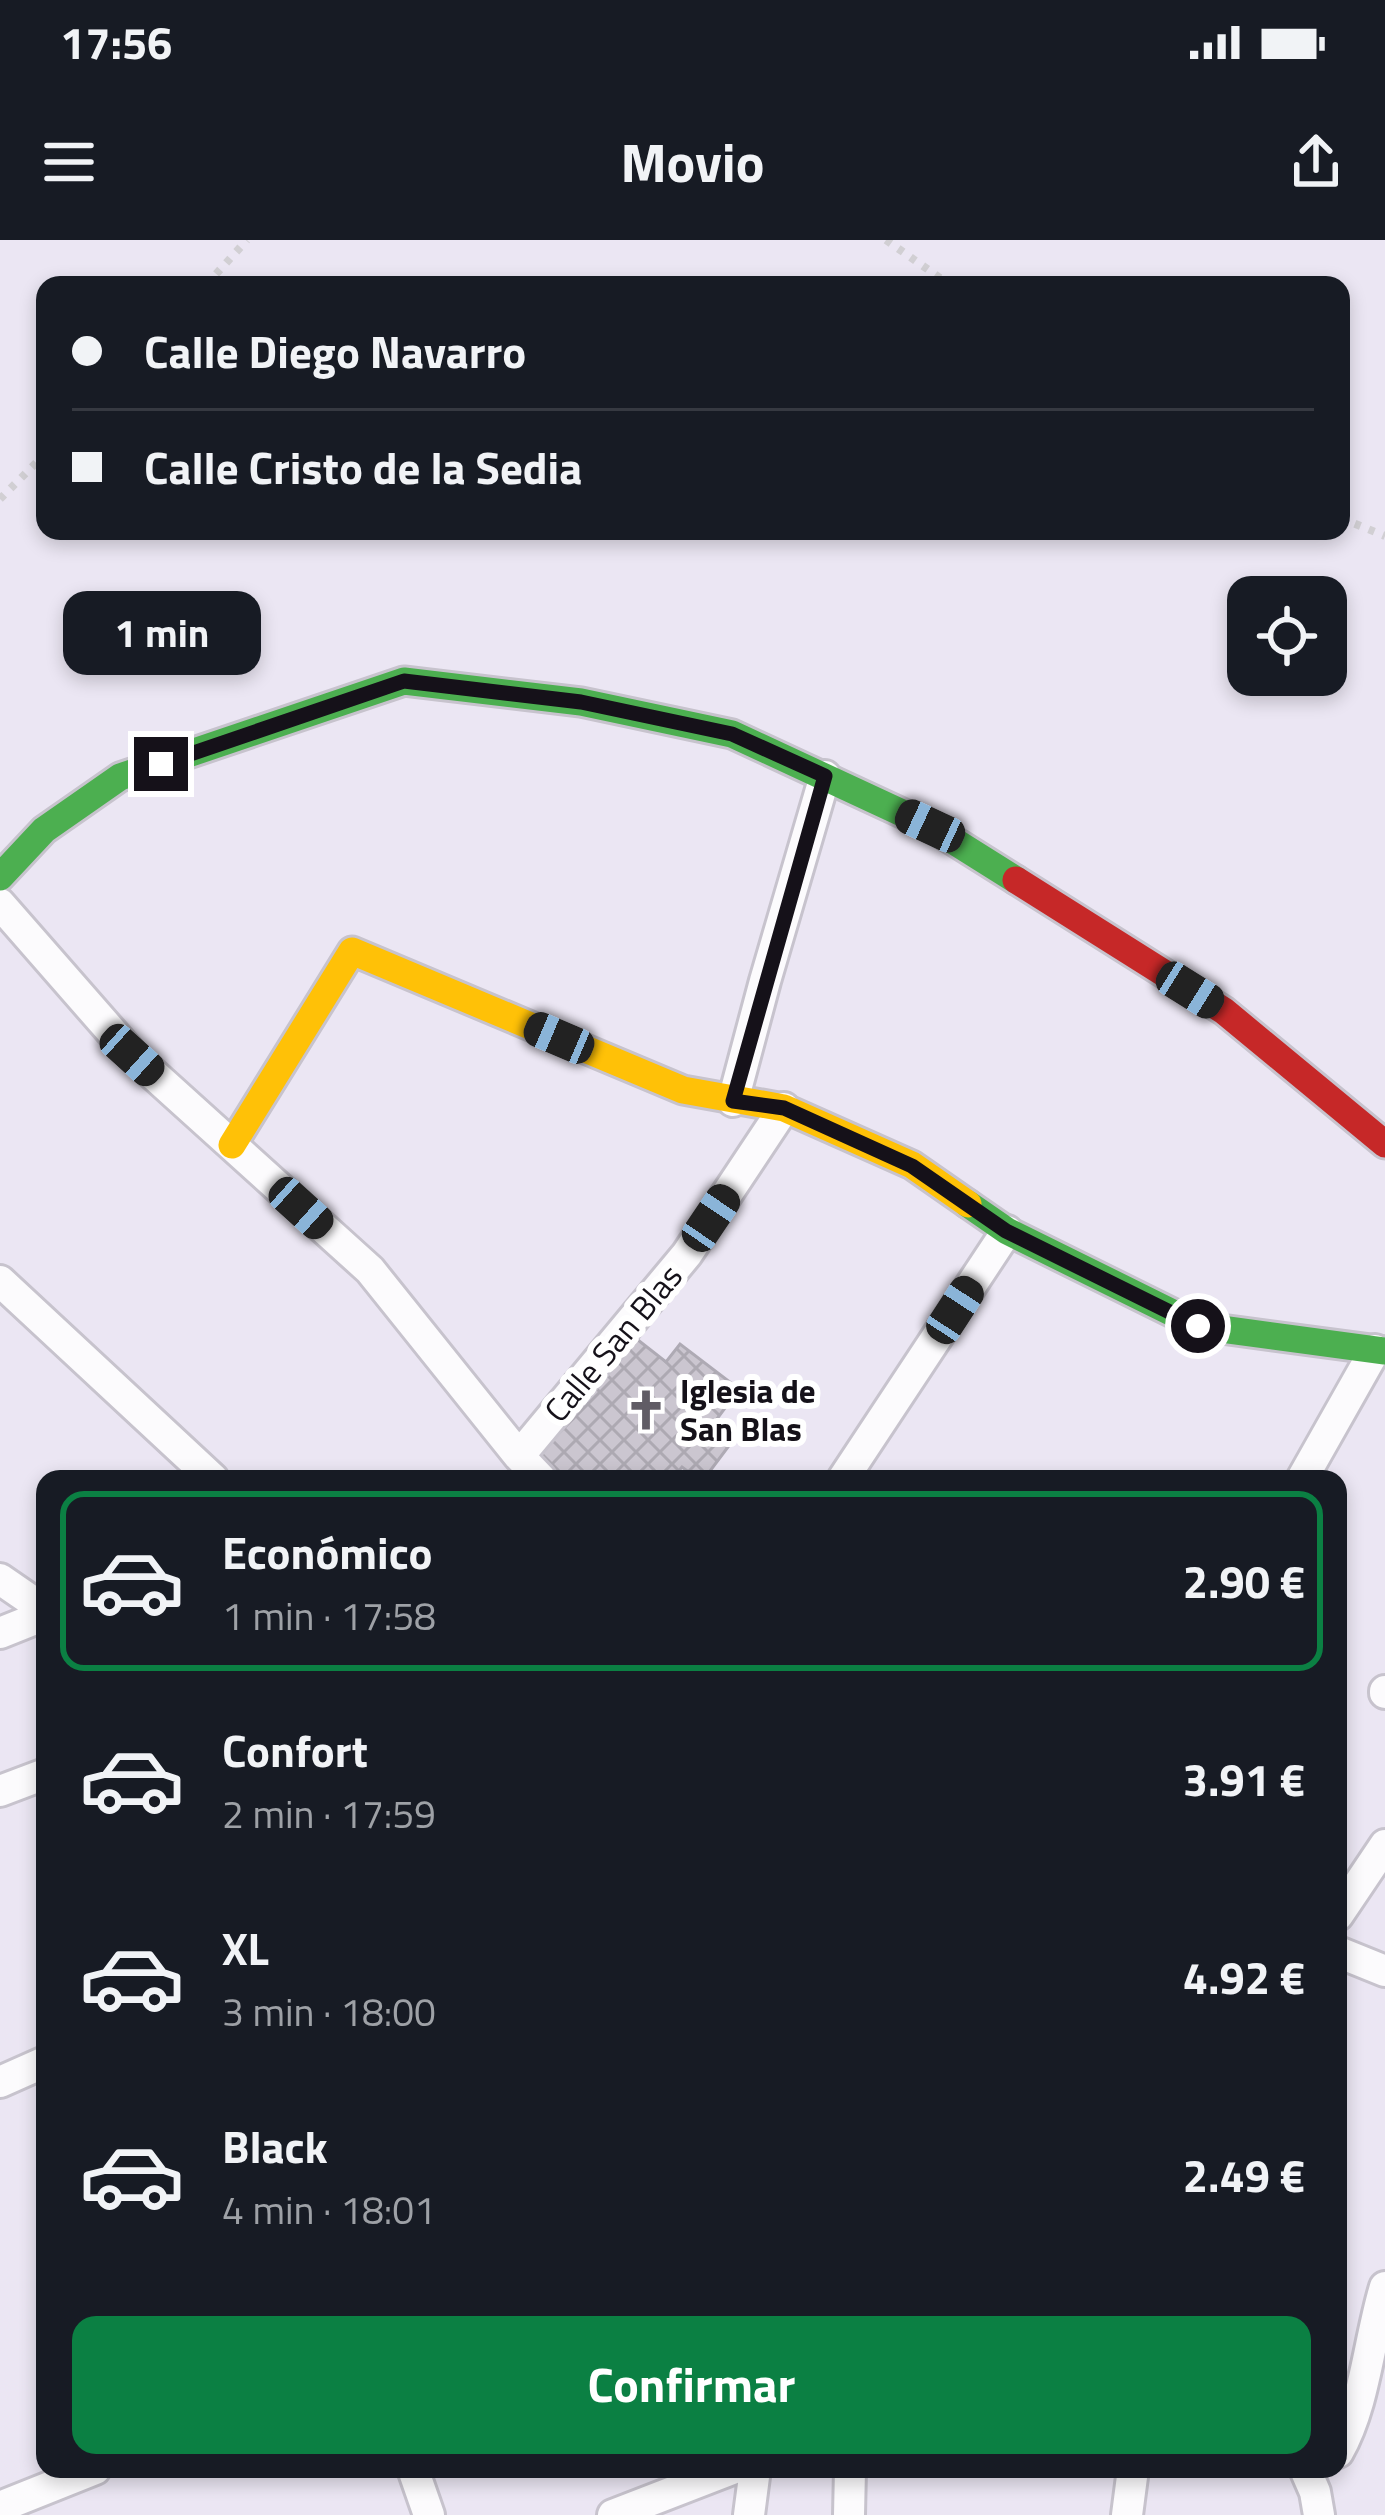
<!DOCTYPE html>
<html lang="es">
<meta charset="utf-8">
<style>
body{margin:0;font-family:"Titillium Web",sans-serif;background:#242831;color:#f1f3f6;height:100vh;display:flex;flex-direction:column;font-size:45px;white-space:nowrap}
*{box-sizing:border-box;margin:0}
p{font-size:39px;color:#9ea1a6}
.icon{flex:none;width:66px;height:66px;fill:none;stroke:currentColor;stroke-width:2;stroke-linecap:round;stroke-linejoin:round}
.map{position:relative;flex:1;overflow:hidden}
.sheet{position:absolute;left:36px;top:1230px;width:1311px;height:1008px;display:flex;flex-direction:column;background:#171b24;border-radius:24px;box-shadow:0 6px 18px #0003}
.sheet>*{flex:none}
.top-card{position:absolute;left:36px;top:36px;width:1314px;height:264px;border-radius:24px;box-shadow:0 6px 18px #0003;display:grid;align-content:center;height:264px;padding:0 36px;background:#171b24}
.fabs{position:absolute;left:1227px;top:336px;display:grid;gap:24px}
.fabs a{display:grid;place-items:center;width:120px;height:120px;border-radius:24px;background:#171b24;box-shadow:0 6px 18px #0003;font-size:60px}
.end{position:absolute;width:54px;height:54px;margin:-27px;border:15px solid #151119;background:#fff;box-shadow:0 0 0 6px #fff}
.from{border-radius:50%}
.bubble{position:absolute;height:84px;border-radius:24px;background:#171b24;box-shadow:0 6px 18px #0003;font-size:39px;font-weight:700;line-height:84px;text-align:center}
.car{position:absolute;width:36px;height:72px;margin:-36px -18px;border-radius:15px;box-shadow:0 0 9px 3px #0007;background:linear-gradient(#222 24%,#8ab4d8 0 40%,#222 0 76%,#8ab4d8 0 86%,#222 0)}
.top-card b{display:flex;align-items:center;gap:42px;height:114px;font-size:45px}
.top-card b+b{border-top:3px solid #363941}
.top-card i{width:30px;height:30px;background:#f1f3f6}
ul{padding:21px 0 0;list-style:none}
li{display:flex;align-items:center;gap:36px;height:180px;margin:0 24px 18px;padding:0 12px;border:6px solid transparent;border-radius:24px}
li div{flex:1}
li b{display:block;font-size:45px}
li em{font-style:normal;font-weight:700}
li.selected{border-color:#0b8043}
li>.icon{width:108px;height:108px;stroke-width:1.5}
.primary-button{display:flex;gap:24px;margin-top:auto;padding:24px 36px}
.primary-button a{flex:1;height:138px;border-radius:24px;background:#0b8043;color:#fff;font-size:48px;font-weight:700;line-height:138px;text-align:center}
.status{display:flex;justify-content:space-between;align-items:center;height:84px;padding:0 60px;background:#171b24;direction:ltr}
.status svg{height:33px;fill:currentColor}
header{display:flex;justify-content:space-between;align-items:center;height:156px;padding:0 36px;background:#171b24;font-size:54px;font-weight:700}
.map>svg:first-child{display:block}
.building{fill:url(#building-cross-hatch);stroke:#aeaab4;stroke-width:3}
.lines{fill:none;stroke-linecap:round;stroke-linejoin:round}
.street-casing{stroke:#c7c3cd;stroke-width:36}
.fast-casing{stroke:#c7c3cd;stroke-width:33}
.slow-casing{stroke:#c7c3cd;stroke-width:33}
.jam-casing{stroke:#c7c3cd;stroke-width:33}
.path{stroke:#d1cfd3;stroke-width:8;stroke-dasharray:6 9;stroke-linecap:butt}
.street{stroke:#fcfbfd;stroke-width:30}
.fast{stroke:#4caf50;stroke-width:27}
.slow{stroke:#ffc107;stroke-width:27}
.jam{stroke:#c62828;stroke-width:27}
.route{stroke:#151119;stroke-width:15}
.labels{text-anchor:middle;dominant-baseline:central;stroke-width:12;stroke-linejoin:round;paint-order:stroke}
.street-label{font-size:33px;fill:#151119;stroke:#fff}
.poi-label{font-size:33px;font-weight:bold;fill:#151119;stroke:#fff;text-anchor:start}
</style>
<div class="status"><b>17:56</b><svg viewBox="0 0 49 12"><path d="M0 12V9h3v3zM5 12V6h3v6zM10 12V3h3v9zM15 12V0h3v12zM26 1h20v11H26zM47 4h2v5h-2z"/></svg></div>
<header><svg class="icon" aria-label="menu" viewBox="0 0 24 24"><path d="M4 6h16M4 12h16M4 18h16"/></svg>Movio<svg class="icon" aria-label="share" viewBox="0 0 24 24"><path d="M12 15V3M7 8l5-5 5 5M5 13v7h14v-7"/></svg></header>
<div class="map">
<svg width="1385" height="2275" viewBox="0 0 1385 2275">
<defs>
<pattern id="building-cross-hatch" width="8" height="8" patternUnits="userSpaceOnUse" patternTransform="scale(3)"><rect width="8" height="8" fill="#cbc6d0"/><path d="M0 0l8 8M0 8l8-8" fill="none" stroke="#ada9b2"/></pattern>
</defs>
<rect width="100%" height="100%" fill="#ebe6f3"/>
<!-- building -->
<path class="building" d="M629,1093L666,1122L680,1104L739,1149L708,1191L728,1207L704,1239H698L682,1227L672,1239H551L530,1219Z"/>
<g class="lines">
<!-- street casing -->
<g class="street-casing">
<path id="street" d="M0,664L132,815L370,1030L519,1216L541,1239
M733,861L765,741L825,536
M0,1041L213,1239
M519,1216L687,1014L784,868
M843,1239L1007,991
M1302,1239L1375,1110
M0,1339L45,1370
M0,1393L45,1375
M1385,1451V1453
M0,1551L45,1534
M1338,1675L1385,1605
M1338,1712L1385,1731
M0,1842L45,1822
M1338,2212C1365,2165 1369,2099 1385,2047
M413,2229L429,2275
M1305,2229L1315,2252L1319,2275
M0,2267L95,2229
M613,2275L732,2229
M749,2275L755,2229
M849,2275L850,2229
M1127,2275L1133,2229"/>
</g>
<!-- fast casing -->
<g class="fast-casing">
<path id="fast" d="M0,637L44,590L120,537L404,441L581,462L732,494L930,586L1016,640
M968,964L1007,991L1199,1086L1385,1111"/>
</g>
<!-- slow casing -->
<g class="slow-casing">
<path id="slow" d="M232,905L352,711L683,850L784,868L912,925L968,964"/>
</g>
<!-- jam casing -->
<g class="jam-casing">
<path id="jam" d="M1016,640L1224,771L1385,904"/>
</g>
<!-- path -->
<path class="path" d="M886,0L950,45
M206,45L247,0
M0,259L45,214
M1341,278L1385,296"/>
<!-- street -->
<use href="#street" class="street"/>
<!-- fast -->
<use href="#fast" class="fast"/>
<!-- slow -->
<use href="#slow" class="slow"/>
<!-- jam -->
<use href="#jam" class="jam"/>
</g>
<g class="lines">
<!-- route -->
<path class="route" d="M161,524L404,441L581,462L732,494L825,536L733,861L784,868L912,926L1006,991L1198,1086"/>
</g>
<!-- icons -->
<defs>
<g id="church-bare" transform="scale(3.24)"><path d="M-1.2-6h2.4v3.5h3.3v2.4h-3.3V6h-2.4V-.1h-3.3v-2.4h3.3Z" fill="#605c65" stroke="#fff" stroke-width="2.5" paint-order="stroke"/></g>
</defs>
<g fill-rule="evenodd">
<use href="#church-bare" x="646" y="1170"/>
</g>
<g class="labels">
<!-- street labels -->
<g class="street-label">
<text transform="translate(613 1103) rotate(-50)">Calle San Blas</text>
</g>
<!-- poi labels -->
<g class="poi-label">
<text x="680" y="1151">Iglesia de<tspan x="680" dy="38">San Blas</tspan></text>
</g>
</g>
</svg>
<div class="fabs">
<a><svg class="icon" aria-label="locate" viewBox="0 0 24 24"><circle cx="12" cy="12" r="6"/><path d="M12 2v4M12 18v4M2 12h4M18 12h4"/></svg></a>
</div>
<i class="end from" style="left:1198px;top:1086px"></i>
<i class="end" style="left:161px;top:524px"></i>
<div class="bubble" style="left:63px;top:351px;width:198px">1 min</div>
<i class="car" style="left:930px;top:586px;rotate:295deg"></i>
<i class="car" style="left:1190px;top:750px;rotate:122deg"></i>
<i class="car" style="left:559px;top:798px;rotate:293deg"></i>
<i class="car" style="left:132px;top:815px;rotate:132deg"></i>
<i class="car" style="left:301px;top:968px;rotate:132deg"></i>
<i class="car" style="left:711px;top:978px;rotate:34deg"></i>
<i class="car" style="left:955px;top:1070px;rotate:33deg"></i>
<div class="top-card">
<b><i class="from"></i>Calle Diego Navarro</b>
<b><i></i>Calle Cristo de la Sedia</b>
</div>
<section class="sheet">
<ul>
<li class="selected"><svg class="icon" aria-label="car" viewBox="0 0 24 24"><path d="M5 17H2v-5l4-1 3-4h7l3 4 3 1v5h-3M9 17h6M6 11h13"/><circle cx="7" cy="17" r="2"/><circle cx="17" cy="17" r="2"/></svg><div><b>Económico</b><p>1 min · 17:58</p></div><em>2.90 €</em></li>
<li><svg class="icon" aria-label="car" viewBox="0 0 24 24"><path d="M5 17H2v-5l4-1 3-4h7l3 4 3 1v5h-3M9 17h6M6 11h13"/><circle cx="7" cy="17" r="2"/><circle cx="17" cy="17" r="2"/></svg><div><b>Confort</b><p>2 min · 17:59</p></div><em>3.91 €</em></li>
<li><svg class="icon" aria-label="car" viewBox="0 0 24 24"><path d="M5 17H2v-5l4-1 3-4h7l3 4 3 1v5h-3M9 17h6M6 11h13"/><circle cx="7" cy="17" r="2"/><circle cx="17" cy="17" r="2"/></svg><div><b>XL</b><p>3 min · 18:00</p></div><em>4.92 €</em></li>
<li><svg class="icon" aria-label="car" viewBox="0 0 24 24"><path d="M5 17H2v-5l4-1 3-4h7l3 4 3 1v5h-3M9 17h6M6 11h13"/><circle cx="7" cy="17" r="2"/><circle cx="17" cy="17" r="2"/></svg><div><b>Black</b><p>4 min · 18:01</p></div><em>2.49 €</em></li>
</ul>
<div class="primary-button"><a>Confirmar</a></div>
</section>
</div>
